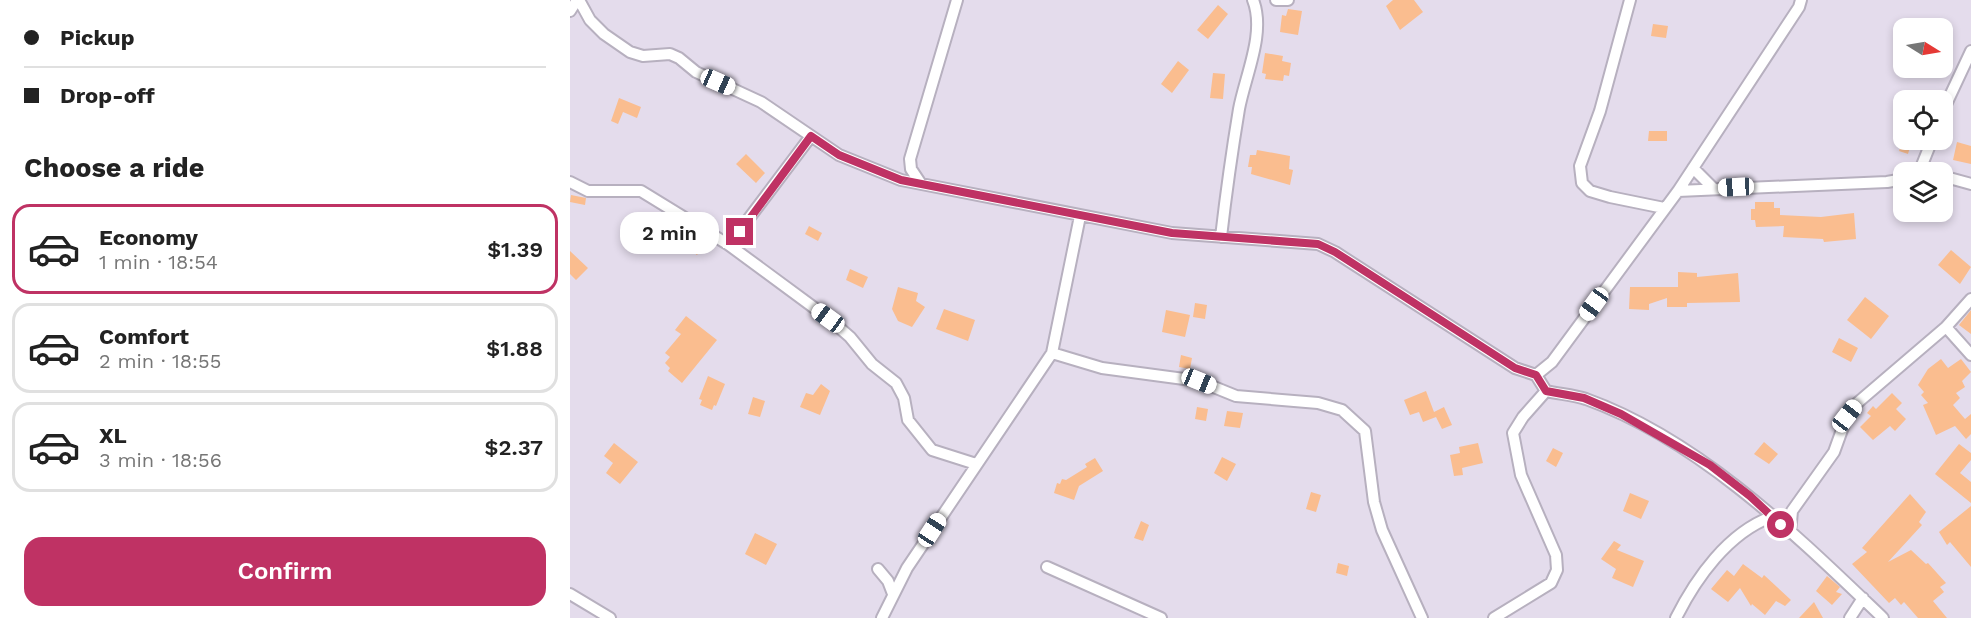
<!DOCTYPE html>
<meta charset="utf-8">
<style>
body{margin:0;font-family:"Work Sans",sans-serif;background:#f6f6f6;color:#222;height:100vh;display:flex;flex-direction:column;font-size:22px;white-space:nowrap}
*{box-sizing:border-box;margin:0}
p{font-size:20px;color:#767676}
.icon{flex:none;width:33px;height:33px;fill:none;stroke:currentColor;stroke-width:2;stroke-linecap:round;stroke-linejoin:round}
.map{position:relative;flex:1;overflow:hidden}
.side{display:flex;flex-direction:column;background:#fff;width:570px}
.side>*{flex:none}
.guide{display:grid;align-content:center;height:132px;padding:0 24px;background:#fff}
.needle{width:39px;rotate:101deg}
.buttons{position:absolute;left:1323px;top:18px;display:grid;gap:12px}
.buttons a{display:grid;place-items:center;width:60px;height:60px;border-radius:12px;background:#fff;box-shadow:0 3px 9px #0003;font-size:30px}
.end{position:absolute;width:27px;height:27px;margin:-14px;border:8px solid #bf3264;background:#fff;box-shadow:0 0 0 3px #fff}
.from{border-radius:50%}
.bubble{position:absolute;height:42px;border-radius:18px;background:#fff;box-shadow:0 3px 9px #0003;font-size:20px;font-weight:600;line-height:42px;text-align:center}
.car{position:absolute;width:18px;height:36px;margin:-18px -9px;border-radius:8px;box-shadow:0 0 4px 2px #0007;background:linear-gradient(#fff 24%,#345 0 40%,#fff 0 76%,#345 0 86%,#fff 0)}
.guide b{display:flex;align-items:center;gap:21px;height:57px;font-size:22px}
.guide b+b{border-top:2px solid #e0e0e0}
.guide i{width:15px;height:15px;background:#222}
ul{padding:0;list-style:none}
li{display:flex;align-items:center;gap:18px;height:90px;margin:0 12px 9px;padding:0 12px;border:3px solid #e0e0e0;border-radius:18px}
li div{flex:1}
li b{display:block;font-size:22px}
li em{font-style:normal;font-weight:600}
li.selected{border-color:#bf3264}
li>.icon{width:54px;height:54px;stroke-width:1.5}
h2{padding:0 24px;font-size:27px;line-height:72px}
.action{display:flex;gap:12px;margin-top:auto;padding:12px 24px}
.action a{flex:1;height:69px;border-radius:18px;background:#bf3264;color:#fff;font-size:24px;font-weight:600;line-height:69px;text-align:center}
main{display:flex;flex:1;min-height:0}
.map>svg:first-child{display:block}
.building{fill:#fabd8f}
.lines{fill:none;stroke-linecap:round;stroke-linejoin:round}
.street-casing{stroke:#b7b0bf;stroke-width:14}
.street{stroke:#fff;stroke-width:10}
.route{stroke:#bf3264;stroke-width:8}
</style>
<main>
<section class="side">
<div class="guide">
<b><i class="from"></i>Pickup</b>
<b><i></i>Drop-off</b>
</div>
<h2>Choose a ride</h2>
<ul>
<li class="selected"><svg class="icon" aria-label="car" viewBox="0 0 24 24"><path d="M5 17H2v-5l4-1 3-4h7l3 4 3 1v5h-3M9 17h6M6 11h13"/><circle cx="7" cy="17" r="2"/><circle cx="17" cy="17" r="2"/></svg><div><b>Economy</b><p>1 min · 18:54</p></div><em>$1.39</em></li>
<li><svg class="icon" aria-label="car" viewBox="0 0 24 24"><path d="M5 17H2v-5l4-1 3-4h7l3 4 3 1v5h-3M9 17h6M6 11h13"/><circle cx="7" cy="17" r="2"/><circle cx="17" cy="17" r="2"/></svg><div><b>Comfort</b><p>2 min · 18:55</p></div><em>$1.88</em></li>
<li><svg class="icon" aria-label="car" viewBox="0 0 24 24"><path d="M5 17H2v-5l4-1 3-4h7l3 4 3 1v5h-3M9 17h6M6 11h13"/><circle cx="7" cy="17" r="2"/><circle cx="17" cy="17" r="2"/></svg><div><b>XL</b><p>3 min · 18:56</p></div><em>$2.37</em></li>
</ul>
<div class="action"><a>Confirm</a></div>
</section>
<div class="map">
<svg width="1401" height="618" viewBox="0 0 1401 618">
<rect width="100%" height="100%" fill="#e4dcec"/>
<!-- building -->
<path class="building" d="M823,0H844L853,12L830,30L816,6Z
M648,5L658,14L638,39L627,30Z
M718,9L732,11L728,35L710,32L712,15L716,16Z
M1083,24L1098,26L1096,38L1081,36Z
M695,53L713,56L712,61L721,63L719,76L714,75L713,81L695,79L696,74L692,73Z
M608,61L619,70L602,93L591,84Z
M643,73L655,74L653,99L640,98Z
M49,98L71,107L67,118L53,112L48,124L41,121Z
M1079,131H1097V141H1078Z
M1333,140H1342L1338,154L1329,151Z
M1387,142L1401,146V164L1383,160Z
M687,150L720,156L719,169L723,170L720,185L681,174L682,167H678L680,155H686Z
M176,154L195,173L186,183L166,164Z
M1,195L16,198L15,205L0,202Z
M1185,202H1204V208H1210V215L1251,217L1284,213L1286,239L1254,242L1253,239L1213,237L1214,226L1186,227L1185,220H1181V209H1185Z
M239,226L252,233L248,241L235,234Z
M122,231L134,238L130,243L134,245L127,255L112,244Z
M1381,250L1401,267L1390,284L1368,265Z
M0,251L18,268L6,280L0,274Z
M280,269L298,277L293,288L276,280Z
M1108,272L1127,273V277L1168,273L1170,302L1117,303V307H1097V298L1079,304V310L1059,309L1060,287H1108Z
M328,287L348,293L346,301L355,307L342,327L328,321L322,309Z
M1295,297L1319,316L1301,339L1277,320Z
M625,303L637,305L635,319L623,317Z
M374,309L405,320L398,341L366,329Z
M596,310L620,315L615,337L592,332Z
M1401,310V334L1389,325Z
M116,316L147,340L112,383L98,371L100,368L95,363L100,357L95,353L111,334L105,330Z
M1269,338L1288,348L1281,362L1262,352Z
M611,355L622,358L620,369L609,367Z
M1371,359L1378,368L1391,359L1401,372L1392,381L1395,387L1386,393L1390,398L1383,405L1395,419L1401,414V434L1396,439L1385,426L1366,435L1353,405L1358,403L1351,395L1354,392L1348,385L1358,369Z
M138,376L155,384L146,406L144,405L142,410L130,405L132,400L129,399Z
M251,384L260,391L250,415L230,407L236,393L243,395Z
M856,391L864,412L874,407L882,425L872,429L866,417L853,422L849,412L840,415L834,400Z
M1322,393L1332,403L1326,409L1336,419L1325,431L1320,426L1303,440L1290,427L1301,416L1297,413L1303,406L1306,409Z
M183,397L195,401L190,417L178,414Z
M627,407L638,409L636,421L625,419Z
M657,411L673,413L670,428L654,426Z
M1194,442L1208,454L1199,464L1184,454Z
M44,443L68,462L50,484L36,473L43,463L34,456Z
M908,443L913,463L892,468L893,475L884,476L880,455L890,453L889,447Z
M1389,444L1401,453V460L1390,473L1401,482V503L1365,474Z
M983,448L993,453L986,467L976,461Z
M652,457L666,464L657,481L644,473Z
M525,458L533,471L509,486L504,500L484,493L487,483L490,484L492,479L496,480L517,467L515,464Z
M741,492L751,495L746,512L736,509Z
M1060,493L1079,501L1071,519L1053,511Z
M1340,494L1356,512L1349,522L1352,525L1318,562L1341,550L1356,564L1358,563L1376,583L1370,587L1374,592L1363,601L1377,618H1348L1334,602L1331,605L1325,598L1319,603L1282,564L1297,552L1292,548Z
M1401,506V567L1380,542L1377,545L1369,532Z
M571,521L579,525L573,541L564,538Z
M185,533L207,544L196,565L175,554Z
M1044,541L1051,545L1047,550L1074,561L1063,587L1042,578L1046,569L1031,559Z
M768,563L779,566L777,576L766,573Z
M1173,564L1192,578L1194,575L1221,600L1215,606L1206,601L1195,615L1182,604L1181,606L1170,588L1158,602L1141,589L1157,570L1164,576Z
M1257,576L1270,587L1266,592L1272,594L1262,605L1246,591Z
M1244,602L1253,618H1229Z"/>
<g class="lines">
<!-- street casing -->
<g class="street-casing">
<path id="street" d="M9,0L20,20L34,34L60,52L73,56L100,54L109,58L126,72L191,102L269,155L331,180L602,233L748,244L765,252L945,368L966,375L982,362L1108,191L1229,7L1231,0
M706,0H718
M1060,0L1030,111L1010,166L1012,183L1020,191L1040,197L1094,208
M0,11L7,0
M1372,113L1401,51
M1123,168L1143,188
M1346,172L1350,170L1362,140
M1372,176L1401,184
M0,182L18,191H71L159,245L258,318L280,337L302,364L326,383L334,398L338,420L362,450L406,464
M351,184L341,169L340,159L387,0
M1108,191L1317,182L1334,179
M651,237C656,194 662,151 669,109C675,76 696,33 683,0
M159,245L241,136
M1376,327L1401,355
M482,353L532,368L629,381L666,396L748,403L772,410L795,431L804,502L812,530L852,618
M966,375L976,391C989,394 1004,395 1016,399C1130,440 1227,536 1313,618
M1220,533L1222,511L1264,452L1277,416L1286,404L1376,327L1401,299
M477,567L591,618
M308,569L318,581L323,594
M0,594L40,618
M312,618L337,568L482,353L510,216
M924,618L981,583L987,570L986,555L951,475L943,433L953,417L976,391
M1106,618C1126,578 1158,533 1201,517
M1280,618L1293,598"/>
</g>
<!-- street -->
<use href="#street" class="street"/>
</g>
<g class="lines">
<!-- route -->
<path class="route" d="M170,232L241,136L269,155L331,180L602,233L748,244L765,252L945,368L966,375L976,391L1014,398L1051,414L1140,465L1180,496L1211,525"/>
</g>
</svg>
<div class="buttons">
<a><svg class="needle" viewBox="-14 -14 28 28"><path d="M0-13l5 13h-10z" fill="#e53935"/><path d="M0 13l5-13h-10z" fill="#767676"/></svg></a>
<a><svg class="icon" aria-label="locate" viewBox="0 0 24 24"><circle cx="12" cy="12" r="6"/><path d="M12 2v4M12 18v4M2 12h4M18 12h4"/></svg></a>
<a><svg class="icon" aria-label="layers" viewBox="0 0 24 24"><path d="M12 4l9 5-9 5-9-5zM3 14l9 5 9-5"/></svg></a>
</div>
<i class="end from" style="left:1211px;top:525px"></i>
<i class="end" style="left:170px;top:232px"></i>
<div class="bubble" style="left:50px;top:212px;width:99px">2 min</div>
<i class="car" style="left:148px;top:82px;rotate:114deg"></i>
<i class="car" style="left:1166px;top:187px;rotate:267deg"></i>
<i class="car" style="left:1024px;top:304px;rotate:216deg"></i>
<i class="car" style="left:258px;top:318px;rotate:306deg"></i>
<i class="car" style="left:629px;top:381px;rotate:112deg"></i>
<i class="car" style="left:1277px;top:416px;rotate:38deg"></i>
<i class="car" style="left:362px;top:530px;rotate:33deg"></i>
</div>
</main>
